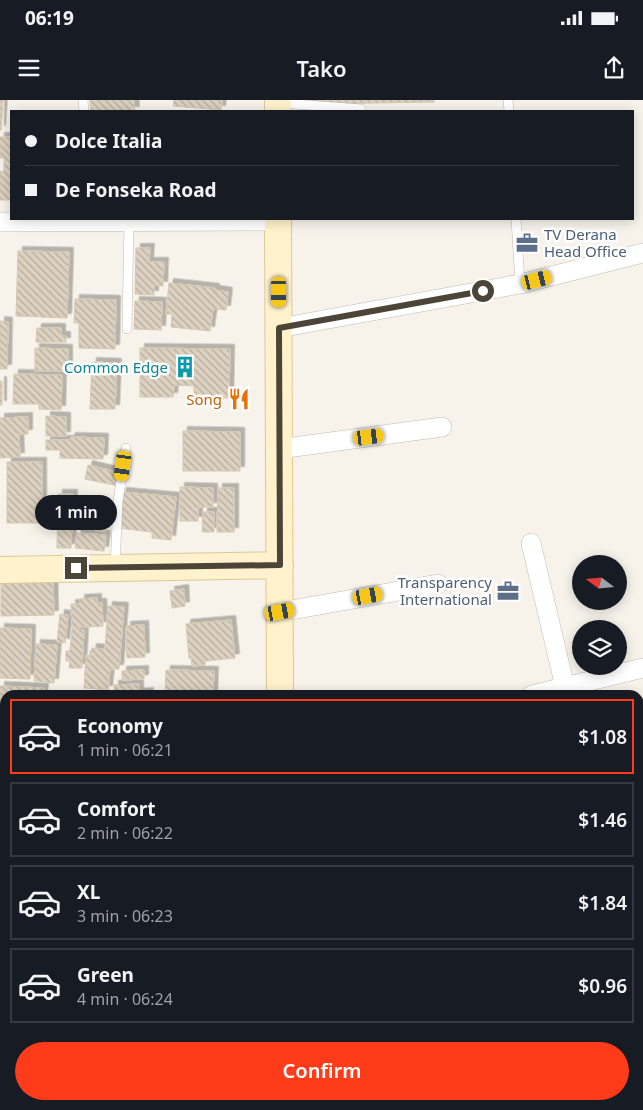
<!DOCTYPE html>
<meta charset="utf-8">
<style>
body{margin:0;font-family:"Noto Sans",sans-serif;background:#242831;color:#f1f3f6;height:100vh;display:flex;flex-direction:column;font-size:19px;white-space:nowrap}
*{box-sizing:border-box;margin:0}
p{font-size:16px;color:#9ea1a6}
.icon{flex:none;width:28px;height:28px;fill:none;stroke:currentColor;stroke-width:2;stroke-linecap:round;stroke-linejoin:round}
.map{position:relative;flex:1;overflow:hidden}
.details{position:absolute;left:0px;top:590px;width:644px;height:420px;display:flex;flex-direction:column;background:#171b24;border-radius:15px 15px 0 0;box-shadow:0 2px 12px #0003}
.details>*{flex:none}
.hud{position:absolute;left:10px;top:10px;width:624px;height:110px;border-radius:0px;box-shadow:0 2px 12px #0003;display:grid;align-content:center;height:110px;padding:0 15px;background:#171b24}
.needle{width:32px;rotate:286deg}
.buttons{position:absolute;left:572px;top:455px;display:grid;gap:10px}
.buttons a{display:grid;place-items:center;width:55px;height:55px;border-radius:50%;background:#171b24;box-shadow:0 2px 12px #0003;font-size:25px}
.end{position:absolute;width:22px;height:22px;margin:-11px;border:6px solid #4c4437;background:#fff;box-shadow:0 0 0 2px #fff}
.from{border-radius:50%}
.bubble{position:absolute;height:35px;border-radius:18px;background:#171b24;box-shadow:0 2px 12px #0003;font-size:16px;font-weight:600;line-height:35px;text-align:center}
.car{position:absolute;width:15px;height:30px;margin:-15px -8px;border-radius:6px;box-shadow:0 0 4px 1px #0007;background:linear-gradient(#f5c518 24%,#345 0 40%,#f5c518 0 76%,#345 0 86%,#f5c518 0)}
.hud b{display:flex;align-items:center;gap:18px;height:48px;font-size:19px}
.hud b+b{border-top:1px solid #363941}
.hud i{width:12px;height:12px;background:#f1f3f6}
ul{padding:9px 0 0;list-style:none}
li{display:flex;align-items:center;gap:15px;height:75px;margin:0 10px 8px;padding:0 5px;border:2px solid #363941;border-radius:0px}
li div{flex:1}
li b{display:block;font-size:19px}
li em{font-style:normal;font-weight:600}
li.selected{border-color:#ff3b19}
li>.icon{width:45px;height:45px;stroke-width:1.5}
.action{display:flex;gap:10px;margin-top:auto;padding:10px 15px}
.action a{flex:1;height:58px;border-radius:30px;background:#ff3b19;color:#fff;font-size:20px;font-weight:600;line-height:58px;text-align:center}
.status{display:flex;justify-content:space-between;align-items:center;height:35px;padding:0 25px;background:#171b24;direction:ltr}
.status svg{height:14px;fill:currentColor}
header{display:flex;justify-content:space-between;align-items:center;height:65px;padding:0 15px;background:#171b24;font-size:22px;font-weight:600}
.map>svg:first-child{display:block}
.building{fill:url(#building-back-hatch);stroke:#d6c7b1;filter:url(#shadow)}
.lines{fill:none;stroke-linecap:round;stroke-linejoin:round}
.lane-casing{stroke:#c4bbac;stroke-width:10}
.street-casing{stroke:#c4bbac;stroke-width:20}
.secondary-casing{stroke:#dcc896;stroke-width:28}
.lane{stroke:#fff;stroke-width:9}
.street{stroke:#fff;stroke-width:19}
.secondary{stroke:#fff2cc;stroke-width:26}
.route{stroke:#4c4437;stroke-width:6}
.labels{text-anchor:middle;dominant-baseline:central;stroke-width:5;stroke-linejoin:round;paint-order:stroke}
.service-label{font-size:15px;fill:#4e5e75;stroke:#fff;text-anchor:start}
.culture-label{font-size:15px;fill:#0d838f;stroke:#fff;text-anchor:end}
.food-label{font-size:15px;fill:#c56008;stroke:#fff;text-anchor:end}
</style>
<div class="status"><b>06:19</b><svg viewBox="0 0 49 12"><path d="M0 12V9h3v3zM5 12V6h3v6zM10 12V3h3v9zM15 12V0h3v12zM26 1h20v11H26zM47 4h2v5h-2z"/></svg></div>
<header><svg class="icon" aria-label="menu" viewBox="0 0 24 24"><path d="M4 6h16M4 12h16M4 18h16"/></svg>Tako<svg class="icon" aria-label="share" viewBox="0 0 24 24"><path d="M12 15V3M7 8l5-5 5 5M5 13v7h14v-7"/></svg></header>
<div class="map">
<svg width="643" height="1010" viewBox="0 0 643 1010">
<defs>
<pattern id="building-back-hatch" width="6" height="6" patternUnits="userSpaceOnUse" patternTransform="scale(1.25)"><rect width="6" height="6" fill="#ddd2c1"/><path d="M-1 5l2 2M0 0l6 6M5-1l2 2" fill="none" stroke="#b5ac9e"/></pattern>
<filter id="shadow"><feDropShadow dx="4.5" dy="-4.5" stdDeviation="0" flood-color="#0004"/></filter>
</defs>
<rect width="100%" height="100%" fill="#f7f3eb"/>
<!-- building -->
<path class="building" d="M0,0H3L1,30H0Z
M90,0H134L135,11H91Z
M174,0H222L221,10L173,6Z
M312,0H434V2L313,4Z
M0,37H11V100H0V71L4,72V58H0Z
M136,148H150L149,162H164L163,186L154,185V195L135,194Z
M18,151L69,152L67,218L16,216Z
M169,183L215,188V190L228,192L226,210L213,209L210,231L171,227L172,214H166Z
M75,199L116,200L115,249L79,248V223H74Z
M135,201L162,202L161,230L134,229Z
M0,221L8,222L7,269H0Z
M37,228H61V236H66V242H36Z
M35,248L68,249V271H35Z
M140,248L230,249L229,298L194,297V286L174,285L173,297H140Z
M92,262L117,263L115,309H90Z
M14,274L62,275L61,310L39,309V304H13Z
M0,281H2V305H0Z
M46,316L66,317V336H46Z
M28,317V334H19L20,357L0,358V318Z
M183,331L240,332V371H183Z
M71,337L104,338L103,359L60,358V350H46V340H70Z
M7,362H42V423H7Z
M88,365L121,373L118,386L85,379Z
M180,387L213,388V407H198V421H180Z
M218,388H234V432H217Z
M122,392L176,397L171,440L152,438V432L118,428Z
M58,394H73L71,448H57Z
M83,402L110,407L105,432L78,426Z
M203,412H214V432H202Z
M77,433L106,435L104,451L75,448Z
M53,478L54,515L1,516V479Z
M184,489L185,506L172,508L170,491Z
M97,498V503H102L103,526L72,528L71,504H80V499Z
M108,506L124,507L119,569H110L108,590L84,588L86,555L91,556L92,548L105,549Z
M60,514L68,515L65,543L57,542Z
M231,520L235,558L205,561V565L192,566L191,558H189L186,524Z
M144,525L145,557L127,558L126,526Z
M0,528L31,529L30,579L0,578Z
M72,529L84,530L82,568H69L70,561H66V551H70Z
M36,544L57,545L54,583L34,581Z
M144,570V579L122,580V571Z
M166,570L214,571L213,595H165Z
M139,584V593L149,592V595H115L114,585Z
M0,586L44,588L43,595H5V615H0Z
M643,613V701L641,702L639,692V615Z
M0,633H5V681H0Z
M0,709H3V755H0Z
M643,715V774L639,773V716Z
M0,765L5,766V825H0Z
M0,934H5V971H0Z
M0,988L3,989L0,1007Z
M7,1005H38L37,1010H6Z
M47,1005H74V1010H46Z
M304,1005H362V1008H304Z
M374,1005H413V1006Z"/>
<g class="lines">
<!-- lane casing -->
<g class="lane-casing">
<path id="lane" d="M83,0L84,11
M508,0L509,11
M281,3L361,9
M516,119L520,184
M127,229L129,121
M115,467L118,401L126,348"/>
</g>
<!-- street casing -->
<g class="street-casing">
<path id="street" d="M0,122L278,121
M279,228L520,184L643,153
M279,349L442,327
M531,443L565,587
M280,512L438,484
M532,595L643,568
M0,693H5
M639,829H643
M0,844H5
M621,1005V1010"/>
</g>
<!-- secondary casing -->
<g class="secondary-casing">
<path id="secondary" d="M278,0V11
M278,119L280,595
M0,470L280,465
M282,1005V1010"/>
</g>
<!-- lane -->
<use href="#lane" class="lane"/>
<!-- street -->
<use href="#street" class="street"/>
<!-- secondary -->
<use href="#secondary" class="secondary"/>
</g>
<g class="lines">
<!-- route -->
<path class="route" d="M76,468L280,465L279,228L483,191"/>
</g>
<!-- icons -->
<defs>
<g id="office-bare" transform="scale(1.725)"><path d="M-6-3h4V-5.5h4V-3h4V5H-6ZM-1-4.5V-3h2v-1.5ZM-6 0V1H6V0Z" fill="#5c6f8a" stroke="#fff" stroke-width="2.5" paint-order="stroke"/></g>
<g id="building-bare" transform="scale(1.725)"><path d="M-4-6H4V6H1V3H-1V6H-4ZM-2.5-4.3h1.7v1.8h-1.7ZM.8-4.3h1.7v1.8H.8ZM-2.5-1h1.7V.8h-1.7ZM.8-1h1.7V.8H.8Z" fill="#0f9aa8" stroke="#fff" stroke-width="2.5" paint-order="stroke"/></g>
<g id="restaurant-bare" transform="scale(1.725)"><path d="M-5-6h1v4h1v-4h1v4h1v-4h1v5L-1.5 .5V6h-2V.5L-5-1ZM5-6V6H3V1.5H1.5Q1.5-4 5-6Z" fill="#e8710a" stroke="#fff" stroke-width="2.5" paint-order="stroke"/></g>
</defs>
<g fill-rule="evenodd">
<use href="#office-bare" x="527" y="143"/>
<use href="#building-bare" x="185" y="267"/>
<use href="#restaurant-bare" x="239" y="299"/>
<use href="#office-bare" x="508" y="491"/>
</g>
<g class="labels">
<!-- service labels -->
<g class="service-label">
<text x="544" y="134">TV Derana<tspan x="544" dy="17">Head Office</tspan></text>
<text x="492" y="482" text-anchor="end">Transparency<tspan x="492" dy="17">International</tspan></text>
</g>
<!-- culture labels -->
<g class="culture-label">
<text x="168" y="267">Common Edge</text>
</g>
<!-- food labels -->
<g class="food-label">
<text x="222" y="299">Song</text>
</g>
</g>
</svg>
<div class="buttons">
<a><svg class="needle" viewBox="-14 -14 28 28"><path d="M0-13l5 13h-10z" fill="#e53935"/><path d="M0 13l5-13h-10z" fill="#9ea1a6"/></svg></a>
<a><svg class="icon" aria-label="layers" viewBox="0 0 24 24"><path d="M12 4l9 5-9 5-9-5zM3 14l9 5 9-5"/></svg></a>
</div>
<i class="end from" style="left:483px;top:191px"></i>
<i class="end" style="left:76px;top:468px"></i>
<div class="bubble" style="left:35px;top:395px;width:82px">1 min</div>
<i class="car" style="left:537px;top:180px;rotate:76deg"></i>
<i class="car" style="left:279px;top:192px;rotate:180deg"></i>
<i class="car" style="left:369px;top:337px;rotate:83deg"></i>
<i class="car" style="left:123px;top:366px;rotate:188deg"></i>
<i class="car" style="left:368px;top:496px;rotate:80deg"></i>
<i class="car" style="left:280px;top:512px;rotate:80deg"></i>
<div class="hud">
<b><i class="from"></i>Dolce Italia</b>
<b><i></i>De Fonseka Road</b>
</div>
<section class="details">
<ul>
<li class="selected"><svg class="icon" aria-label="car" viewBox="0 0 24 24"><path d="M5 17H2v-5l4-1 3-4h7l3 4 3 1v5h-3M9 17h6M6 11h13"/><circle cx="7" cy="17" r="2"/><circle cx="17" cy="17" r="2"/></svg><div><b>Economy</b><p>1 min · 06:21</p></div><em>$1.08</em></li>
<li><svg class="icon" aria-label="car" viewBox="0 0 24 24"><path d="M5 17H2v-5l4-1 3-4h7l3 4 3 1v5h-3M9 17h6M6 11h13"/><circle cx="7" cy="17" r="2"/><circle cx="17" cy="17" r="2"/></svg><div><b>Comfort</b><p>2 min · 06:22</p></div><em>$1.46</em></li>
<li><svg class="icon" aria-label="car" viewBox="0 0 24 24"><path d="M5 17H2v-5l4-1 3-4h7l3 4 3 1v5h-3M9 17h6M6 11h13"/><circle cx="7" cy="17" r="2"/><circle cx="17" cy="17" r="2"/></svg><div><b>XL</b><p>3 min · 06:23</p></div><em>$1.84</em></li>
<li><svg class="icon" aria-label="car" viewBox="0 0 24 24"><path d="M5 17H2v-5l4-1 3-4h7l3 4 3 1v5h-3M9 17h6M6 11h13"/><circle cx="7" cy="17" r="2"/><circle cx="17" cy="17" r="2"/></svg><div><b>Green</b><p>4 min · 06:24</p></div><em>$0.96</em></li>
</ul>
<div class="action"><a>Confirm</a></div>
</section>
</div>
